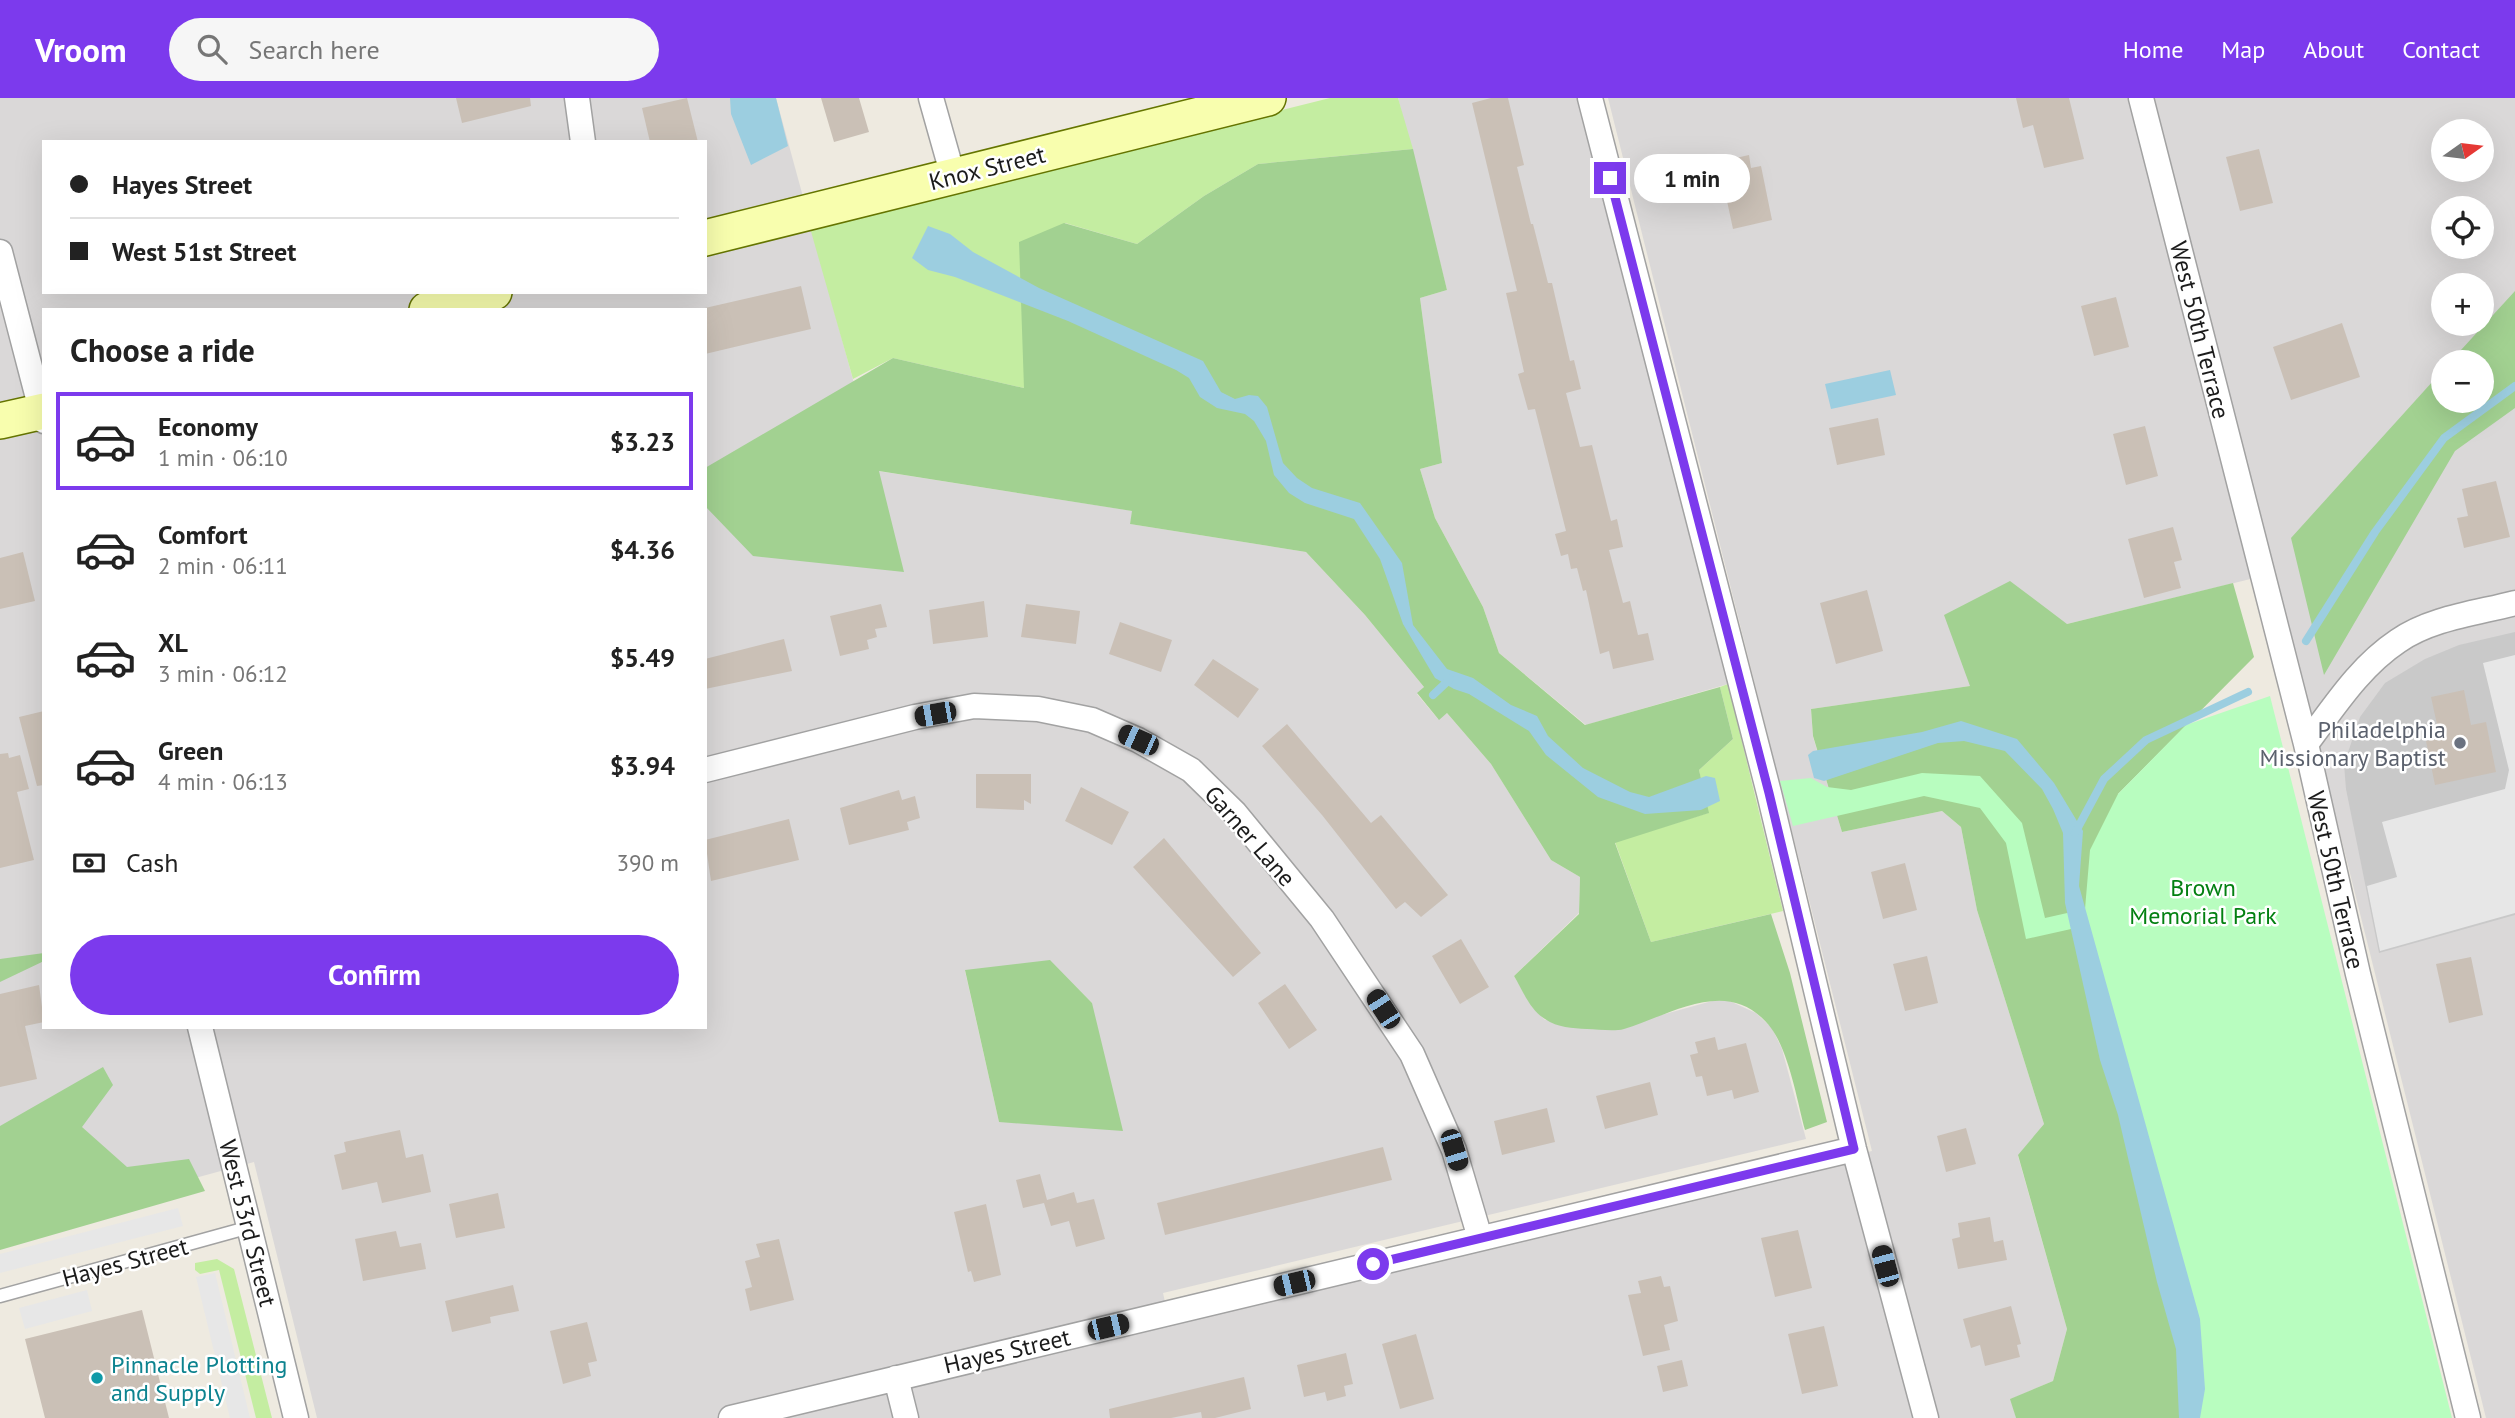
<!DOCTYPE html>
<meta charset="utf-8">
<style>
body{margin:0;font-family:"PT Sans",sans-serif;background:#f6f6f6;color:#222;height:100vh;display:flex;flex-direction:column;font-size:26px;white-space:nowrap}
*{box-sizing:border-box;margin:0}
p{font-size:23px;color:#767676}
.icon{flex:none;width:38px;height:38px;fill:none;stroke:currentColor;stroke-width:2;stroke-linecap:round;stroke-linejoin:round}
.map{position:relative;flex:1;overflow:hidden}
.panel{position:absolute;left:42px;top:210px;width:665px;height:721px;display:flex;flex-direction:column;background:#fff;border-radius:0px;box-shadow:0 7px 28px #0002}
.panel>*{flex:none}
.top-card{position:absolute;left:42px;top:42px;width:665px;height:154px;border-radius:0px;box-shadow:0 7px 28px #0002;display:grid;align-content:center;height:154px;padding:0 28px;background:#fff}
.needle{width:46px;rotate:76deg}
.tools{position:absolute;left:2431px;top:21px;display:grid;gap:14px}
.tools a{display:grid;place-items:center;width:63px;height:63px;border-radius:50%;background:#fff;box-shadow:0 7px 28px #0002;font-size:35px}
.end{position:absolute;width:32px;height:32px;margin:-16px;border:9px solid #7c3aed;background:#fff;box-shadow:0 0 0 4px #fff}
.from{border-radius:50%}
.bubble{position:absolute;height:49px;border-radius:24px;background:#fff;box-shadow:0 7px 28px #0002;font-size:23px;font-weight:700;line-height:49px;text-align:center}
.car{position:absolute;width:21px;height:42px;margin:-21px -10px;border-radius:9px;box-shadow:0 0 5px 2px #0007;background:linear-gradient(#222 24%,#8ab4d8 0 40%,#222 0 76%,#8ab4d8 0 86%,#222 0)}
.top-card b{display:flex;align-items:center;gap:24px;height:66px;font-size:26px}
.top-card b+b{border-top:2px solid #e0e0e0}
.top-card i{width:18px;height:18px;background:#222}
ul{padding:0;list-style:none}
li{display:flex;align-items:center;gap:21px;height:98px;margin:0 14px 10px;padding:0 14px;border:4px solid transparent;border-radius:0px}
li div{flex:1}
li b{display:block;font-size:26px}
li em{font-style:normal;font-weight:700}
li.selected{border-color:#7c3aed}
li>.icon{width:63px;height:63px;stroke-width:1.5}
h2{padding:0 28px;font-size:32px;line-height:84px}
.pay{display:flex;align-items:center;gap:18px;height:77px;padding:0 28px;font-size:26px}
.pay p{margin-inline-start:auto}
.button{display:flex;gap:14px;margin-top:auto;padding:14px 28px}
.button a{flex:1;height:80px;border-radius:42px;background:#7c3aed;color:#fff;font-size:28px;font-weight:700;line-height:80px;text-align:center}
header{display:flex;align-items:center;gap:42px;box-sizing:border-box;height:98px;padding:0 35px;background:#7c3aed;color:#fff}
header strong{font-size:33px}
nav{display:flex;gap:38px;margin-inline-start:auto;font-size:24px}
.search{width:490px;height:63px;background:#f6f6f6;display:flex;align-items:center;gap:18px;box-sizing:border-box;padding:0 24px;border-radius:38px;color:#767676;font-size:26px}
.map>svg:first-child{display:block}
.residential{fill:#dad8d8;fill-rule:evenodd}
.religious{fill:#c9c9c9}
.grass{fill:#c4eda1}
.forest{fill:#a2d191}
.park{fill:#b8fdbf}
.parking{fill:#e7e7e7}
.water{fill:#9ccee0}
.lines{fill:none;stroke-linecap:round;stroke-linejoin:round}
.stream{stroke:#9ccee0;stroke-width:8}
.building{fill:#cac0b6}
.lane-casing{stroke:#a2a2a2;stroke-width:15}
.street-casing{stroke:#a2a2a2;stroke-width:27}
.secondary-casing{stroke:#657500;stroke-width:38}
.lane{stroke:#fff;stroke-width:12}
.street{stroke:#fff;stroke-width:24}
.secondary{stroke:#f8feae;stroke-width:35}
.route{stroke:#7c3aed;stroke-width:9}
.worship-dot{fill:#6b7280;stroke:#fff;stroke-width:2.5}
.culture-dot{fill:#0f9aa8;stroke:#fff;stroke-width:2.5}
.labels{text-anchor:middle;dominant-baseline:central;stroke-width:5;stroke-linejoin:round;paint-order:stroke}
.street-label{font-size:24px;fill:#1b1b1b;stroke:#fff}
.worship-label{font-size:24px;fill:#5b616d;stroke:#fff;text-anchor:end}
.park-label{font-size:24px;fill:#038011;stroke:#fff}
.culture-label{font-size:24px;fill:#0d838f;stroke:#fff;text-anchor:start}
</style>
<header>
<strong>Vroom</strong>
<div class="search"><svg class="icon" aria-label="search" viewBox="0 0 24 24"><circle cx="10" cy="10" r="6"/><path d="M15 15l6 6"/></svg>Search here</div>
<nav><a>Home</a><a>Map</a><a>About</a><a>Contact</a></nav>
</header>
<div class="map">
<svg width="2515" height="1320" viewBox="0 0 2515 1320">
<rect width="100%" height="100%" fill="#eeeae0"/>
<!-- residential -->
<path class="residential" d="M0,0H776L878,373L1133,413L1130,426L1306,454L1365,517L1424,589L1417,596L1438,621L1447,615L1491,666L1551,762L1580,779L1579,815L1514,878L1532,909L1545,922L1654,919L1723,900L1756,915L1772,930L1782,951L1806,1041L1163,1195L1170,1226L1872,1053L1608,0H2515V1320H2486L2275,475L2067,526L1970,588L1811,611L1813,639L1842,734L1942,713L1961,729L1977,812L2044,1026L2018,1058L2067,1231L2053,1283L2011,1301L2016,1320H317L254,1064L0,1133ZM2443,33H2482V72H2443ZM44,44H705V194H44ZM2443,110H2482V149H2443ZM2443,187H2482V226H2443ZM44,212H705V929H44ZM2443,264H2482V303H2443ZM1050,863L1092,905L999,1024L965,873Z
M1398,0H1578L1728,586L1586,627L1499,555L1483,509L1435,420L1420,371L1442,365L1420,200L1447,192Z"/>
<!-- religious -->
<path class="religious" d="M2515,534V817L2379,855L2346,691L2344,666L2360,619L2385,585L2425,561L2459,547Z"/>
<!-- grass -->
<path class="grass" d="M1330,0H1398L1413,51L1258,66L1204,98L1137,146L1065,125L1024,290L893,260L853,281L810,130Z
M1728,586L1783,813L1651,844L1615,744L1708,715L1699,672L1733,641L1720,589Z
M217,1161L234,1171L272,1320H256L219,1172L200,1176L195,1172V1165Z"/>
<!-- forest -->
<path class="forest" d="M1413,51L1447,192L1420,200L1442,365L1420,371L1435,420L1483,509L1499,555L1585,627L1720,589L1733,641L1699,672L1709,715L1615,745L1651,844L1771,816L1790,875L1827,1024L1805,1032C1797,1002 1789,954 1771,930C1730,876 1673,916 1624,931C1613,934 1598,931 1587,931C1572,930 1558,930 1545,921C1530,912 1523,893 1514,878L1579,816L1580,779L1551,762L1491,666L1447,615L1439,622L1417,595L1424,589L1365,517L1306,454L1130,426L1132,413L879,373L904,474L753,458L705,408V370L893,260L1024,290L1019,144L1064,125L1137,146L1204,98L1258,66Z
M2515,193V310L2455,353L2324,577L2291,440L2443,272V303H2482V264H2450Z
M2010,483L2067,526L2233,485L2254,559L2118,696L2193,1320H2016L2010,1301L2053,1283L2067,1231L2018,1057L2044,1026L1977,812L1961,729L1942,713L1842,734L1813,638L1811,611L1970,588L1944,517Z
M44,855V863L0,884V861Z
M1050,862L1092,905L1123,1033L999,1024L965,872Z
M103,969L113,987L82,1029L127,1069L189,1061L205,1093L0,1152V1028Z"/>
<!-- park -->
<path class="park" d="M2270,598L2452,1320H2193L2089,827L2026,841L2006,745L1980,710L1924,698L1793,728L1780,683L1811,680L1827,689L1851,692L1922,675L1980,678L2022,725L2045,820L2085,811L2090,752L2118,696L2186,627Z"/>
<!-- parking -->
<path class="parking" d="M2515,557V815L2380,853L2367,788L2397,779L2382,724L2505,691L2509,672L2483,565Z
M178,1110L183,1128L0,1175V1156Z
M215,1175L250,1320H230L196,1179Z
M87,1192L92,1213L25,1231L19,1210Z"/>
<!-- water -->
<path class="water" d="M730,0H776L788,48L751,67L731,16Z
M928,128L950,136L973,154L1039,190L1203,263L1221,294L1235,301L1249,297L1258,298L1267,309L1283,365L1297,380L1312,390L1360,405L1402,465L1413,527L1447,571L1473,580L1511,607L1537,618L1548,638L1583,670L1630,694L1649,699L1706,678L1715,680L1720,703L1701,712L1645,716L1598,699L1546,657L1529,633L1469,596L1454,591L1435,580L1403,526L1380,461L1354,421L1305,405L1289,395L1274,377L1266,343L1254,323L1245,316L1217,310L1200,299L1189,280L1176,272L1068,223L955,179L928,172L912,160Z
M1890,272L1896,297L1831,311L1825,286Z
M1961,623L2017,641L2054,685L2083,733L2079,788L2200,1221L2205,1291L2200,1320H2179L2176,1251L2157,1184L2118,1017L2100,962L2065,805L2063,735L2053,711L2042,691L2005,653L1964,643L1938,645L1824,683L1814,680L1808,657L1813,653L1922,634Z"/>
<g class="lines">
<!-- stream -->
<path class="stream" d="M2306,543L2375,434L2444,340L2515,288
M1433,597L1450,581
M2075,735L2104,681L2146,642L2248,594"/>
</g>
<!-- building -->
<path class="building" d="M456,0H530L531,8L462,25Z
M687,0L698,44H650L642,10Z
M821,0H859L869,34L834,44Z
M1491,0H1508L1524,67L1517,69L1531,126H1533L1548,185H1552L1570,263L1574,262L1581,291L1566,295L1580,349L1592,347L1611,423L1617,421L1623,449L1609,452L1623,505L1630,503L1638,537L1648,535L1654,562L1613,571L1609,553L1600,556L1586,492L1583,493L1577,470L1571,471L1568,456L1561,458L1555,436L1566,433L1535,311L1528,312L1518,276L1524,274L1506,195L1517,193L1472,5Z
M2016,0H2069L2084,61L2044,70L2033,27L2023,30Z
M2259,51L2273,105L2240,113L2226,59Z
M1749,57L1751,70L1761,68L1772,122L1733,131L1727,103L1717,105L1709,66Z
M801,188L811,231L705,256V210Z
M2116,199L2129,249L2094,258L2081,208Z
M2342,225L2360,279L2291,302L2273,249Z
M1878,320L1885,357L1837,367L1829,330Z
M2145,328L2158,378L2126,387L2113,336Z
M2496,383L2510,439L2464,450L2457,420L2468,418L2462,391Z
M2173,429L2182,462L2174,464L2181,490L2144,500L2128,441Z
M23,454L35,503L0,511V460Z
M1867,492L1883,553L1836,566L1820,505Z
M984,503L988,539L933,546L929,512Z
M881,506L887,529L875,531L877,539L867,542L869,551L840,558L830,518Z
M1026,506L1080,513L1076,546L1021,539Z
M1120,524L1172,542L1161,574L1109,556Z
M784,541L792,573L705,591V561Z
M1213,561L1259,591L1238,620L1194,587Z
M2464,592L2471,627L2486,624L2496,674L2435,687L2426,643L2440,640L2431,599Z
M44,613V687L37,688L19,619Z
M1287,626L1371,725L1381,717L1448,797L1421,819L1405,804L1396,811L1322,717L1262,648Z
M8,655L9,660L20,657L29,691L17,694L34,762L0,770V656Z
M976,676H1031V706L1024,702V712L976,710Z
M1081,689L1129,714L1112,747L1065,723Z
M899,692L902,702L915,698L920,720L907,724L909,732L849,747L840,710Z
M789,721L799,762L711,783L705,742Z
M1164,740L1261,855L1233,879L1133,769Z
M1905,765L1917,812L1883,821L1871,774Z
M1461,841L1489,889L1460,906L1432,858Z
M1927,858L1938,905L1905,913L1893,866Z
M2471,859L2483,917L2449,925L2436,866Z
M1285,886L1317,932L1289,951L1258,905Z
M39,887L44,924L25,928L37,981L0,989V896Z
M1715,939L1718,952L1746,945L1759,994L1734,1001L1732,992L1707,998L1702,978L1696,979L1690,957L1698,955L1695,944Z
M1650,984L1658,1017L1605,1031L1596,998Z
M1547,1010L1555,1044L1502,1057L1494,1023Z
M1966,1030L1976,1066L1946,1074L1937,1038Z
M400,1032L406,1060L423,1056L431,1094L382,1105L377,1084L342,1092L334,1057L346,1054L344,1044Z
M1383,1049L1392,1082L1165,1137L1157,1105Z
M1040,1076L1047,1102L1074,1094L1077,1105L1094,1101L1105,1141L1076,1149L1069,1123L1051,1128L1044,1105L1023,1110L1016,1082Z
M498,1095L505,1130L456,1140L449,1106Z
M986,1106L1001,1177L974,1184L971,1173L968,1174L954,1114Z
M1990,1119L1994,1144L2003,1142L2007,1162L1958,1171L1952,1141L1960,1139L1958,1125Z
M1798,1132L1812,1190L1775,1199L1761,1140Z
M396,1133L400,1149L421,1145L426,1171L363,1183L355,1141Z
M779,1141L794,1202L750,1213L745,1191L752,1189L745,1163L760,1159L756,1146Z
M1661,1178L1664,1189L1670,1188L1678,1223L1664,1227L1670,1252L1643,1258L1628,1197L1641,1195L1638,1183Z
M513,1187L519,1213L490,1219L491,1225L452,1234L445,1203Z
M2011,1208L2021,1246L2017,1247L2020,1259L1985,1268L1980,1247L1971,1250L1963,1221Z
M142,1212L169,1320H45L25,1241Z
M587,1224L597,1263L588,1265L591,1278L563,1286L550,1233Z
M1824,1228L1838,1288L1802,1296L1788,1236Z
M1416,1236L1434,1301L1400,1311L1382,1246Z
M1346,1255L1353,1286L1344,1288L1346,1298L1327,1303L1325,1294L1304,1299L1297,1267Z
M1682,1262L1688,1288L1663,1294L1657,1268Z
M1244,1279L1251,1311L1215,1320H1202L1201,1314L1171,1320H1110L1109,1311Z"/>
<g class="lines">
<!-- lane casing -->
<g class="lane-casing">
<path id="lane" d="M0,1198L250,1129"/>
</g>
<!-- street casing -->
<g class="street-casing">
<path id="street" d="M577,0L583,44
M931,0L953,78
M1590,0L1769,695L1854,1051L1926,1320
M2141,0L2306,646L2358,876L2468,1320
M0,154L44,323
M2306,646C2334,609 2359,569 2398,543C2431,520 2477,515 2515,505
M705,672L915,619L974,608L1038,611L1092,622L1138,642L1191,672L1235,715L1322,821L1412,956L1454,1052L1480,1140
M200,929L296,1320
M896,1280L906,1320
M731,1320L1854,1051"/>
</g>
<!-- secondary casing -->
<g class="secondary-casing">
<path id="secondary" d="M705,140L1268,0
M427,212L494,194
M0,323L44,313"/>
</g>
<!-- lane -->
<use href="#lane" class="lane"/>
<!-- street -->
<use href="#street" class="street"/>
<!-- secondary -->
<use href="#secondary" class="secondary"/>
</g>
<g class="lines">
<!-- route -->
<path class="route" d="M1373,1166L1854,1051L1769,695L1610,80"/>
</g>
<!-- markers -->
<circle class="worship-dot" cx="2460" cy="645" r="7"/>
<circle class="culture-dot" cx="97" cy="1280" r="7"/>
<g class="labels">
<!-- street labels -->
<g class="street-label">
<text transform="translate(987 70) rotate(-14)">Knox Street</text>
<text transform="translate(2200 232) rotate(76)">West 50th Terrace</text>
<text transform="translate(1250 738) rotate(49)">Garner Lane</text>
<text transform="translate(2336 782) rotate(77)">West 50th Terrace</text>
<text transform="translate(248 1125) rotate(76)">West 53rd Street</text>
<text transform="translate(125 1164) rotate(-15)">Hayes Street</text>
<text transform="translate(1007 1253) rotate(-13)">Hayes Street</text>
</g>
<!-- worship labels -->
<g class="worship-label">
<text x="2446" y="631">Philadelphia<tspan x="2446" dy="28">Missionary Baptist</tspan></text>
</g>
<!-- park labels -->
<g class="park-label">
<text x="2203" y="789">Brown<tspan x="2203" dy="28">Memorial Park</tspan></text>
</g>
<!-- culture labels -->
<g class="culture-label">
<text x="111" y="1266">Pinnacle Plotting<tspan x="111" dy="28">and Supply</tspan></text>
</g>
</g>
</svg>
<div class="tools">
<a><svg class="needle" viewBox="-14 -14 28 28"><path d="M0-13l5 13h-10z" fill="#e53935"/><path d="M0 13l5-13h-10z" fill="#767676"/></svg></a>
<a><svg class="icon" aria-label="locate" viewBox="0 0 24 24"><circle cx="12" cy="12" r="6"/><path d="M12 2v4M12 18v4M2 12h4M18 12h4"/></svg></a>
<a>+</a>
<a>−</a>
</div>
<i class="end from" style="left:1373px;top:1166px"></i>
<i class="end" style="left:1610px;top:80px"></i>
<div class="bubble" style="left:1634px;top:56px;width:116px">1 min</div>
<i class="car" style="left:935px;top:616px;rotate:260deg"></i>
<i class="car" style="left:1138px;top:642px;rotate:294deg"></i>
<i class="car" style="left:1383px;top:911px;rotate:327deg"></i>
<i class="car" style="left:1454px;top:1052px;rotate:163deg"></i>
<i class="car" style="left:1885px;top:1168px;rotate:345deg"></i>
<i class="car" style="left:1294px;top:1185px;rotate:257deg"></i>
<i class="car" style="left:1108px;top:1229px;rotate:77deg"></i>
<div class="top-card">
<b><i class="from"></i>Hayes Street</b>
<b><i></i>West 51st Street</b>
</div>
<section class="panel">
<h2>Choose a ride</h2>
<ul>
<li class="selected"><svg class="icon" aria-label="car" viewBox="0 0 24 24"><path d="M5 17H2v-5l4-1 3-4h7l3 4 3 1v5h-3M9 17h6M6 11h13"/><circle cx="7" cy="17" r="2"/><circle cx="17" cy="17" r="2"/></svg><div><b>Economy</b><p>1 min · 06:10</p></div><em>$3.23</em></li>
<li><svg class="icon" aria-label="car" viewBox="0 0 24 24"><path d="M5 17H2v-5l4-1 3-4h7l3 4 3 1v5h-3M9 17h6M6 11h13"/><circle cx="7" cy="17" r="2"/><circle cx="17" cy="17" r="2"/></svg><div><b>Comfort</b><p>2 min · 06:11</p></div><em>$4.36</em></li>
<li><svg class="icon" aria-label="car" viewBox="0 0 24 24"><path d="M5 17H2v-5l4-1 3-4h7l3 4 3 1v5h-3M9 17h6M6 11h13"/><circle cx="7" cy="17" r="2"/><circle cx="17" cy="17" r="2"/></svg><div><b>XL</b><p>3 min · 06:12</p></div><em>$5.49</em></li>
<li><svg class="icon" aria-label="car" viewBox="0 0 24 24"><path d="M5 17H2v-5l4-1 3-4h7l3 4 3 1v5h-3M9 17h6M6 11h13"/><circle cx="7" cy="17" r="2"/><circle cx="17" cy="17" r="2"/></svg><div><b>Green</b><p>4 min · 06:13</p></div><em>$3.94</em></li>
</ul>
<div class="pay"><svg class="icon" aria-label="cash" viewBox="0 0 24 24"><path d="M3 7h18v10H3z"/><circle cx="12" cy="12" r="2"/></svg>Cash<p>390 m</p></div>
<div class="button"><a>Confirm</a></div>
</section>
</div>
